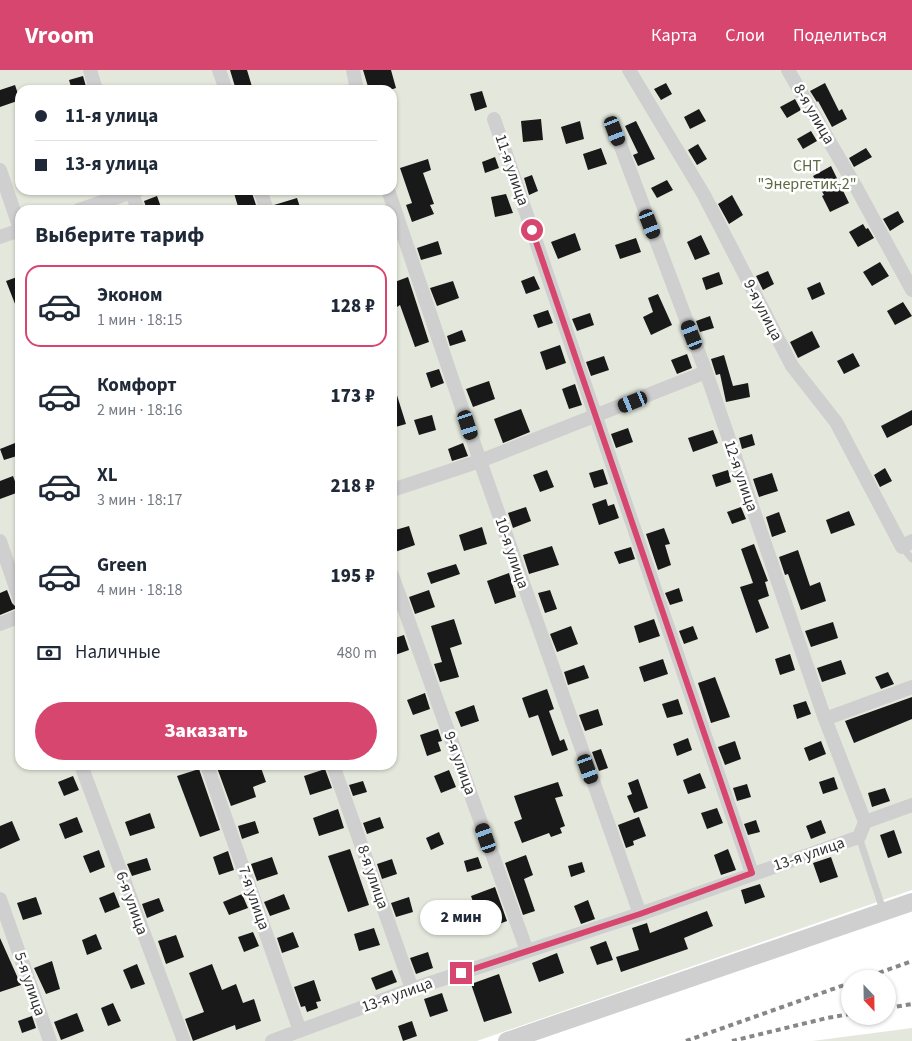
<!DOCTYPE html>
<html lang="ru">
<meta charset="utf-8">
<style>
body{margin:0;font-family:"Source Sans 3",sans-serif;background:#f6f6f7;color:#1f2937;height:100vh;display:flex;flex-direction:column;font-size:19px;white-space:nowrap}
*{box-sizing:border-box;margin:0}
p{font-size:16px;color:#747a83}
.icon{flex:none;width:28px;height:28px;fill:none;stroke:currentColor;stroke-width:2;stroke-linecap:round;stroke-linejoin:round}
.map{position:relative;flex:1;overflow:hidden}
.side{position:absolute;left:15px;top:135px;width:382px;height:565px;display:flex;flex-direction:column;background:#fff;border-radius:15px;box-shadow:0 1px 4px #0004}
.side>*{flex:none}
.guide{position:absolute;left:15px;top:15px;width:382px;height:110px;border-radius:15px;box-shadow:0 1px 4px #0004;display:grid;align-content:center;height:110px;padding:0 20px;background:#fff}
.needle{width:32px;rotate:158deg}
.buttons{position:absolute;left:841px;top:900px;display:grid;gap:10px}
.buttons a{display:grid;place-items:center;width:55px;height:55px;border-radius:50%;background:#fff;box-shadow:0 1px 4px #0004;font-size:25px}
.end{position:absolute;width:22px;height:22px;margin:-11px;border:6px solid #d7466f;background:#fff;box-shadow:0 0 0 2px #fff}
.from{border-radius:50%}
.bubble{position:absolute;height:35px;border-radius:18px;background:#fff;box-shadow:0 1px 4px #0004;font-size:16px;font-weight:800;line-height:35px;text-align:center}
.car{position:absolute;width:15px;height:30px;margin:-15px -8px;border-radius:6px;box-shadow:0 0 4px 1px #0007;background:linear-gradient(#222 24%,#8ab4d8 0 40%,#222 0 76%,#8ab4d8 0 86%,#222 0)}
.guide b{display:flex;align-items:center;gap:18px;height:48px;font-size:19px}
.guide b+b{border-top:1px solid #e0e1e3}
.guide i{width:12px;height:12px;background:#1f2937}
ul{padding:0;list-style:none}
li{display:flex;align-items:center;gap:15px;height:82px;margin:0 10px 8px;padding:0 10px;border:2px solid transparent;border-radius:15px}
li div{flex:1}
li b{display:block;font-size:19px}
li em{font-style:normal;font-weight:800}
li.active{border-color:#d7466f}
li>.icon{width:45px;height:45px;stroke-width:1.5}
h2{padding:0 20px;font-size:22px;line-height:60px}
.pay{display:flex;align-items:center;gap:12px;height:55px;padding:0 20px;font-size:19px}
.pay p{margin-inline-start:auto}
.cta{display:flex;gap:10px;margin-top:auto;padding:10px 20px}
.cta a{flex:1;height:58px;border-radius:30px;background:#d7466f;color:#fff;font-size:20px;font-weight:800;line-height:58px;text-align:center}
header{display:flex;align-items:center;gap:30px;box-sizing:border-box;height:70px;padding:0 25px;background:#d7466f;color:#fff}
header strong{font-size:24px}
nav{display:flex;gap:28px;margin-inline-start:auto;font-size:18px}
.map>svg:first-child{display:block}
.green{fill:#e4e8dc;fill-rule:evenodd}
.building{fill:#191919}
.lines{fill:none;stroke-linecap:round;stroke-linejoin:round}
.service{stroke:#cfcfcf;stroke-width:7}
.minor{stroke:#cfcfcf;stroke-width:14}
.tertiary{stroke:#cfcfcf;stroke-width:18}
.rail{stroke:#878787;stroke-width:4;stroke-dasharray:5 4;stroke-linecap:butt}
.route{stroke:#d7466f;stroke-width:6}
.labels{text-anchor:middle;dominant-baseline:central;stroke-width:5;stroke-linejoin:round;paint-order:stroke}
.street-label{font-size:16px;fill:#323232;stroke:#fff}
.park-label{font-size:16px;fill:#5e6a42;stroke:#fff}
</style>
<header>
<strong>Vroom</strong>
<nav><a>Карта</a><a>Слои</a><a>Поделиться</a></nav>
</header>
<div class="map">
<svg width="912" height="971" viewBox="0 0 912 971">
<rect width="100%" height="100%" fill="#fff"/>
<!-- green -->
<path class="green" d="M0,0H912V820L477,971H0ZM20,20H392V120H20ZM20,140H392V695H20Z
M912,958V971H812Z"/>
<!-- building -->
<path class="building" d="M230,0H247L253,20H236Z
M363,0H391L396,18L390,20H369Z
M83,6L87,20H72L69,10Z
M666,13L672,24L661,30L654,19Z
M825,13L839,41L842,39L847,49L832,57L818,31L817,32L810,21Z
M15,15L20,30L0,37V20Z
M482,21L487,37L475,41L470,24Z
M795,29L801,40L787,48L780,37Z
M699,39L706,51L690,59L684,47Z
M541,49L543,70L523,72L521,51Z
M580,51L584,69L566,74L561,57Z
M636,51L655,89L638,96L633,85L638,83L625,56Z
M811,61L817,71L803,79L797,69Z
M698,74L707,89L697,95L688,80Z
M601,78L607,94L588,100L583,84Z
M866,78L872,87L854,97L849,88Z
M495,87L499,98L485,103L482,92Z
M428,89L431,100L423,103L434,134L430,135L434,144L412,152L406,135L412,133L400,98Z
M831,96L849,133L830,142L822,126L824,125L813,106Z
M532,105L538,121L529,125L524,108Z
M667,110L673,120L657,128L651,118Z
M245,120H251L257,138L239,140L234,123Z
M506,124L513,143L495,147L491,127Z
M732,125L743,145L729,154L718,134Z
M157,126L162,140H147L144,131Z
M297,128L301,140H276L274,135Z
M898,141L904,152L890,161L883,149Z
M863,154L866,159L868,158L874,168L858,177L849,162Z
M575,163L581,180L558,189L551,172Z
M701,165L710,184L695,190L687,172Z
M636,168L641,182L620,189L615,175Z
M438,171L442,184L421,190L417,178Z
M880,192L889,206L872,216L863,202Z
M768,201L774,214L763,220L756,206Z
M719,202L723,214L706,220L702,208Z
M20,206V244H19L6,211Z
M534,206L540,219L526,224L521,211Z
M408,207L429,272L415,277L400,235L397,237L392,224V213Z
M453,211L459,228L437,236L430,218Z
M820,212L825,224L812,230L807,218Z
M658,224L672,255L651,265L643,247L653,242L648,228Z
M903,232L912,246L895,255L887,241Z
M548,240L553,253L538,258L533,245Z
M590,243L594,255L577,261L572,249Z
M710,246L714,258L700,262L696,251Z
M462,260L466,271L450,276L447,266Z
M812,261L820,277L798,288L790,272Z
M560,275L566,293L546,300L540,282Z
M853,283L860,296L844,304L837,291Z
M687,284L692,298L677,304L671,290Z
M724,285L733,316L748,313L750,327L726,332L720,304L716,305L711,289Z
M604,286L609,300L591,306L586,292Z
M439,299L444,313L431,318L426,303Z
M489,311L495,329L473,337L466,319Z
M575,314L582,335L569,339L562,319Z
M395,319L406,354L392,358V320Z
M521,339L530,362L503,373L494,349Z
M912,340V355L887,368L881,356Z
M432,345L436,360L419,365L414,350Z
M628,358L633,372L616,378L611,364Z
M713,360L718,373L693,382L688,368Z
M752,364L755,375L742,379L739,368Z
M20,371V385L4,390L0,379Z
M463,373L468,386L452,391L448,379Z
M885,398L892,411L880,417L874,405Z
M603,399L608,414L594,418L589,403Z
M547,400L554,417L540,422L533,405Z
M728,400L731,412L716,417L712,405Z
M772,403L778,421L759,427L753,409Z
M13,406L19,422L0,429V411Z
M606,429L608,436L614,434L619,448L599,455L592,434Z
M526,437L531,451L513,458L508,443Z
M741,437L746,449L732,454L727,442Z
M849,441L855,455L831,464L826,450Z
M779,442L786,462L772,467L766,447Z
M409,456L415,475L392,483V461Z
M482,457L487,474L464,481L459,465Z
M664,458L670,474L665,475L671,495L658,500L646,464Z
M754,474L768,511L765,512L769,526L758,530L769,558L756,563L740,517L753,513L741,479Z
M552,476L559,495L529,504L523,485Z
M631,477L635,489L619,494L614,482Z
M798,480L810,516L820,512L826,531L801,540L788,504L785,505L779,487Z
M456,494L460,504L431,514L427,503Z
M509,503L516,527L495,534L487,511Z
M679,518L683,531L670,535L665,523Z
M7,520L12,533L17,538L0,545V523Z
M429,520L435,537L415,544L409,527Z
M550,520L557,539L545,543L538,523Z
M454,549L462,574L450,578L459,607L440,612L434,594L442,592L431,556Z
M654,549L660,566L639,573L634,556Z
M833,552L838,568L811,577L805,561Z
M571,556L578,574L557,582L550,564Z
M693,556L698,569L684,574L679,561Z
M404,565L409,580L392,586V569Z
M790,584L795,600L780,605L775,589Z
M663,589L668,604L644,612L639,597Z
M841,590L846,604L822,612L817,598Z
M584,595L589,608L568,615L564,602Z
M888,602L894,614L881,619L875,607Z
M715,607L730,647L711,653L698,613Z
M547,619L554,639L549,641L560,671L564,669L568,680L552,686L538,645L529,648L522,628Z
M425,623L430,639L413,645L407,630Z
M912,627V649L854,673L845,651Z
M678,629L683,644L667,648L662,634Z
M806,631L811,644L797,649L793,635Z
M474,635L479,651L461,657L455,642Z
M598,639L603,655L585,661L579,645Z
M438,659L442,671L438,672L441,681L427,686L420,665Z
M688,668L692,680L677,686L673,674Z
M735,671L741,689L725,695L718,677Z
M821,671L826,684L809,691L804,678Z
M601,679L608,698L599,701L592,682Z
M216,695H260L266,712L253,717L256,727L231,736Z
M199,699L220,760L200,767L177,706Z
M325,699L332,718L310,725L304,706Z
M449,700L456,717L441,723L434,706Z
M700,703L706,718L688,724L683,710Z
M73,706L79,720L64,726L58,712Z
M834,707L838,719L823,724L819,712Z
M638,709L648,738L634,743L627,726L632,724L628,713Z
M363,711L367,722L353,726L349,715Z
M558,712L563,726L555,728L565,756L560,758L562,763L551,767L549,763L522,773L514,752L522,749L514,726Z
M747,714L751,727L737,731L733,718Z
M885,718L890,731L872,737L868,723Z
M717,738L723,753L707,759L701,743Z
M338,739L344,758L319,766L313,748Z
M150,743L155,758L130,766L125,752Z
M77,747L83,762L65,769L59,754Z
M380,747L384,758L367,764L363,753Z
M639,747L646,766L633,771L634,775L626,778L618,755Z
M756,750L760,762L748,765L744,754Z
M821,750L826,763L811,769L806,756Z
M12,751L20,770L0,779V756Z
M255,751L259,763L242,769L238,756Z
M894,760L902,783L888,788L880,765Z
M439,762L444,774L431,780L426,768Z
M350,779L369,835L348,842L328,786Z
M728,779L736,800L721,805L714,785Z
M99,780L105,797L90,803L83,786Z
M228,781L234,800L219,805L213,787Z
M526,785L533,805L524,809L535,841L523,845L505,793Z
M272,787L278,804L257,811L251,794Z
M478,787L482,798L467,802L464,791Z
M831,787L838,807L820,813L813,793Z
M147,788L151,800L132,806L127,794Z
M392,789L397,804L382,809L377,794Z
M582,792L585,802L571,807L568,796Z
M760,814L765,827L745,834L741,820Z
M495,817L507,851L483,860L471,826Z
M114,822L120,837L105,843L99,828Z
M242,824L248,838L229,845L223,832Z
M284,824L290,839L270,846L264,832Z
M36,827L42,844L23,850L17,833Z
M409,827L413,842L396,847L391,833Z
M159,828L164,841L147,848L142,834Z
M588,830L595,849L581,854L574,836Z
M707,841L713,856L684,868L688,879L621,902L616,887L639,880L632,858L647,853L650,863Z
M374,858L380,875L359,881L354,864Z
M253,862L259,876L244,882L238,867Z
M293,862L299,877L282,883L277,868Z
M96,864L102,879L87,885L82,870Z
M176,865L184,887L166,894L158,871Z
M0,868L21,915L0,922Z
M606,871L613,890L597,895L590,877Z
M428,882L433,898L416,904L410,888Z
M557,883L564,903L539,912L532,893Z
M52,891L60,919L46,924L34,898Z
M137,894L145,914L131,919L123,900Z
M212,894L222,920L236,914L243,933L254,929L261,951L236,960L235,955L193,971L185,949L204,942L189,903Z
M392,900L397,912L376,920L371,908Z
M499,904L512,943L484,952L471,914Z
M314,910L321,931L316,932L318,938L307,942L305,936L301,937L294,917Z
M442,923L448,941L430,947L424,929Z
M113,933L121,951L108,956L101,938Z
M77,943L84,961L61,970L54,952Z
M32,946L36,958L22,963L18,951Z
M412,951L417,966L403,971L398,956Z"/>
<g class="lines">
<!-- service -->
<path class="service" d="M902,477L912,489
M859,767L883,840"/>
<!-- minor -->
<path class="minor" d="M90,0L96,20
M219,0L226,20
M353,0L357,20
M629,0L704,125L792,296L836,352L902,477L912,471
M788,0L857,119L912,220
M494,49L752,803
M615,61L706,302L825,649L865,752
M0,100L20,159
M131,120L138,140
M260,120L267,140
M388,120L480,391L640,844
M79,140L138,120
M0,167L20,160
M392,420L480,391L706,302
M0,471L20,530
M392,505L527,881
M0,554L20,546
M825,649L912,617
M81,695L184,971
M207,695L300,961
M333,695L412,919
M0,829L50,971
M272,971L412,919L640,844L859,767L865,752L912,735"/>
<!-- tertiary -->
<path class="tertiary" d="M507,971L912,832"/>
<!-- rail -->
<path class="rail" d="M862,909L912,891
M888,938L912,934
M686,971L850,913
M732,971L827,948L850,944"/>
</g>
<g class="lines">
<!-- route -->
<path class="route" d="M461,903L640,844L752,803L532,160"/>
</g>
<g class="labels">
<!-- street labels -->
<g class="street-label">
<text transform="translate(814 44) rotate(60)">8-я улица</text>
<text transform="translate(512 100) rotate(71)">11-я улица</text>
<text transform="translate(763 240) rotate(63)">9-я улица</text>
<text transform="translate(741 406) rotate(71)">12-я улица</text>
<text transform="translate(512 483) rotate(71)">10-я улица</text>
<text transform="translate(460 693) rotate(70)">9-я улица</text>
<text transform="translate(809 784) rotate(-19)">13-я улица</text>
<text transform="translate(373 807) rotate(71)">8-я улица</text>
<text transform="translate(254 828) rotate(71)">7-я улица</text>
<text transform="translate(132 833) rotate(70)">6-я улица</text>
<text transform="translate(30 914) rotate(71)">5-я улица</text>
<text transform="translate(397 925) rotate(-20)">13-я улица</text>
</g>
<!-- park labels -->
<g class="park-label">
<text x="807" y="96">СHТ<tspan x="807" dy="18">"Энергетик-2"</tspan></text>
</g>
</g>
</svg>
<div class="buttons">
<a><svg class="needle" viewBox="-14 -14 28 28"><path d="M0-13l5 13h-10z" fill="#e53935"/><path d="M0 13l5-13h-10z" fill="#747a83"/></svg></a>
</div>
<i class="end from" style="left:532px;top:160px"></i>
<i class="end" style="left:461px;top:903px"></i>
<div class="bubble" style="left:420px;top:830px;width:82px">2 мин</div>
<i class="car" style="left:615px;top:61px;rotate:159deg"></i>
<i class="car" style="left:650px;top:154px;rotate:159deg"></i>
<i class="car" style="left:692px;top:265px;rotate:339deg"></i>
<i class="car" style="left:633px;top:332px;rotate:248deg"></i>
<i class="car" style="left:468px;top:355px;rotate:162deg"></i>
<i class="car" style="left:588px;top:699px;rotate:160deg"></i>
<i class="car" style="left:486px;top:768px;rotate:341deg"></i>
<div class="guide">
<b><i class="from"></i>11-я улица</b>
<b><i></i>13-я улица</b>
</div>
<section class="side">
<h2>Выберите тариф</h2>
<ul>
<li class="active"><svg class="icon" aria-label="car" viewBox="0 0 24 24"><path d="M5 17H2v-5l4-1 3-4h7l3 4 3 1v5h-3M9 17h6M6 11h13"/><circle cx="7" cy="17" r="2"/><circle cx="17" cy="17" r="2"/></svg><div><b>Эконом</b><p>1 мин · 18:15</p></div><em>128 ₽</em></li>
<li><svg class="icon" aria-label="car" viewBox="0 0 24 24"><path d="M5 17H2v-5l4-1 3-4h7l3 4 3 1v5h-3M9 17h6M6 11h13"/><circle cx="7" cy="17" r="2"/><circle cx="17" cy="17" r="2"/></svg><div><b>Комфорт</b><p>2 мин · 18:16</p></div><em>173 ₽</em></li>
<li><svg class="icon" aria-label="car" viewBox="0 0 24 24"><path d="M5 17H2v-5l4-1 3-4h7l3 4 3 1v5h-3M9 17h6M6 11h13"/><circle cx="7" cy="17" r="2"/><circle cx="17" cy="17" r="2"/></svg><div><b>XL</b><p>3 мин · 18:17</p></div><em>218 ₽</em></li>
<li><svg class="icon" aria-label="car" viewBox="0 0 24 24"><path d="M5 17H2v-5l4-1 3-4h7l3 4 3 1v5h-3M9 17h6M6 11h13"/><circle cx="7" cy="17" r="2"/><circle cx="17" cy="17" r="2"/></svg><div><b>Green</b><p>4 мин · 18:18</p></div><em>195 ₽</em></li>
</ul>
<div class="pay"><svg class="icon" aria-label="cash" viewBox="0 0 24 24"><path d="M3 7h18v10H3z"/><circle cx="12" cy="12" r="2"/></svg>Наличные<p>480 m</p></div>
<div class="cta"><a>Заказать</a></div>
</section>
</div>
